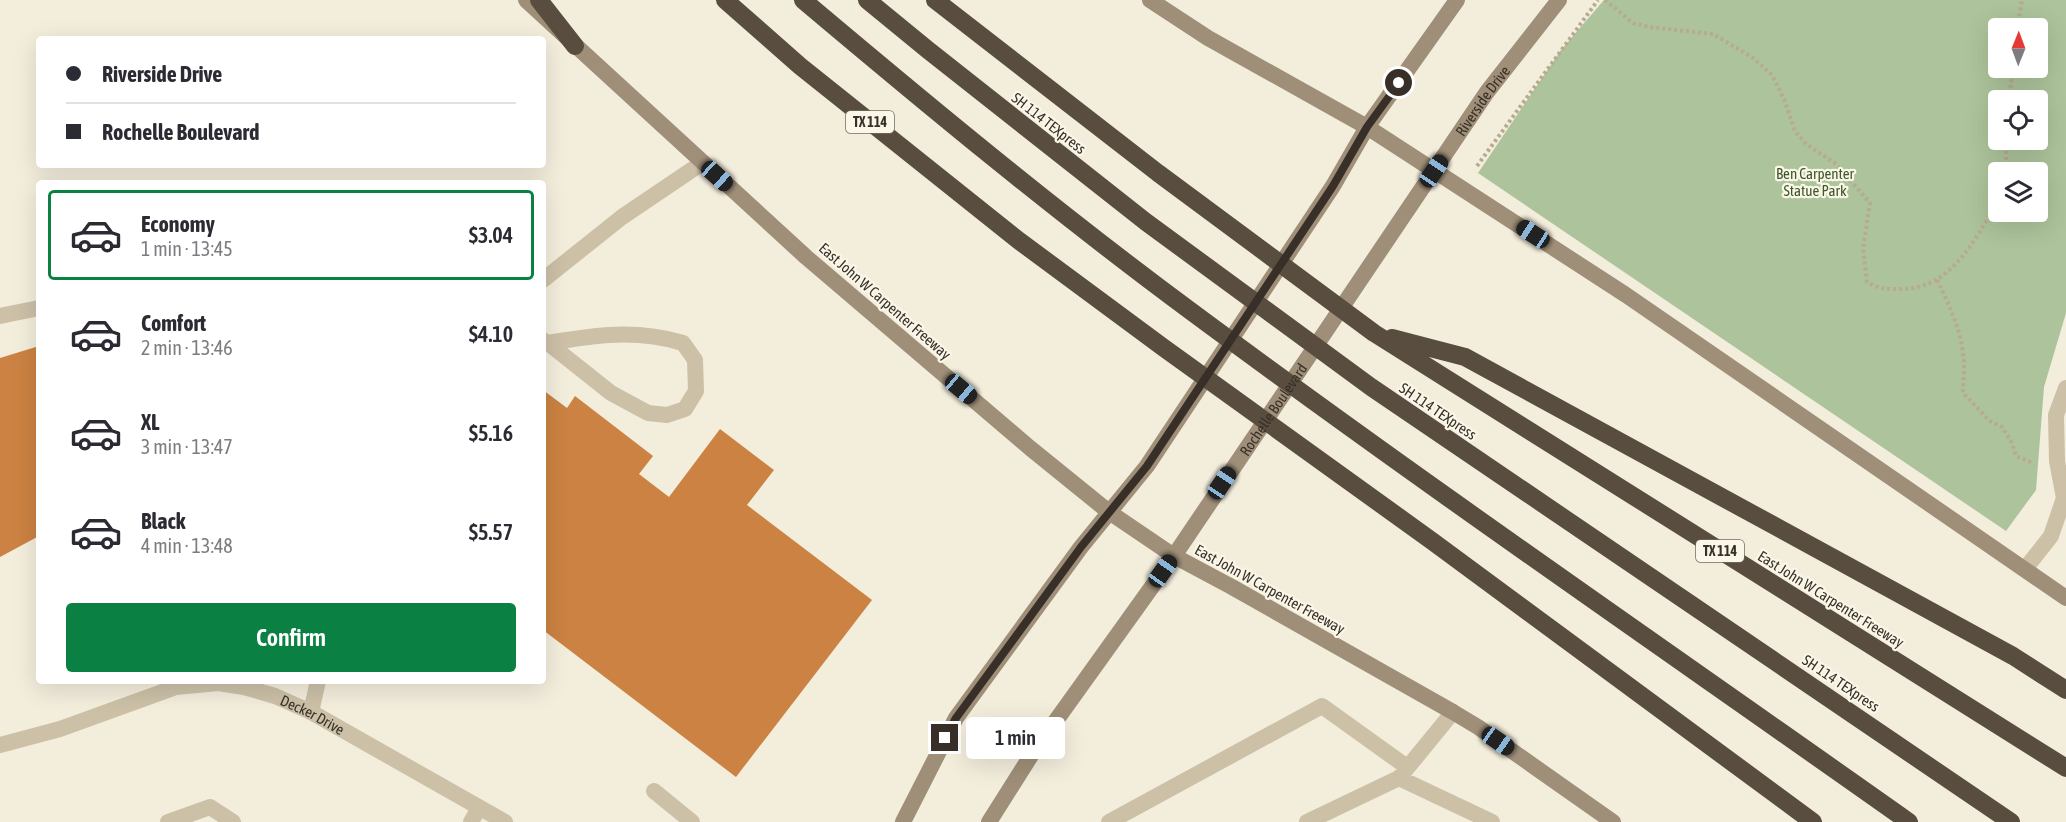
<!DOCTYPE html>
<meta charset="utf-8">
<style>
body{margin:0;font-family:"Asap Condensed",sans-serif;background:#f2f2f3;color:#2b2b33;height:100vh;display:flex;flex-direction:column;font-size:22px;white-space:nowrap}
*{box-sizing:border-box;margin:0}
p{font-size:20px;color:#7c7c81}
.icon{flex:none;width:33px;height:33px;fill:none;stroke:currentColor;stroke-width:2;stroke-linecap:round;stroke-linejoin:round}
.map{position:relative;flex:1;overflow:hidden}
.panel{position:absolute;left:36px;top:180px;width:510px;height:504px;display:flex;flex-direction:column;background:#fff;border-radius:6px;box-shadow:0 6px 24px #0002}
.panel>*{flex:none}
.banner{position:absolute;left:36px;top:36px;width:510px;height:132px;border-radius:6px;box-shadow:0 6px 24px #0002;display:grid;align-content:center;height:132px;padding:0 30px;background:#fff}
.needle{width:39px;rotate:1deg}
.buttons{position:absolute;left:1988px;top:18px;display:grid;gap:12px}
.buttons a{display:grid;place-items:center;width:60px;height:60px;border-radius:6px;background:#fff;box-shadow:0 6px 24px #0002;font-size:30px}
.end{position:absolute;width:27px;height:27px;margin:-14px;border:8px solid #383028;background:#fff;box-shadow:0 0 0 3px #fff}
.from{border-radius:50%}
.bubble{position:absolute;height:42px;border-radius:6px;background:#fff;box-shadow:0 6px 24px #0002;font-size:20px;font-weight:600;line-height:42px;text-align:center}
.car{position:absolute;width:18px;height:36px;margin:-18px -9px;border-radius:8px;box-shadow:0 0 4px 2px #0007;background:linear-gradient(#222 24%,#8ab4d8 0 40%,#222 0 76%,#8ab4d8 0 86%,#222 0)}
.banner b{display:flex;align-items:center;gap:21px;height:57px;font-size:22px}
.banner b+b{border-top:2px solid #e1e1e2}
.banner i{width:15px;height:15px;background:#2b2b33}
ul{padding:10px 0 0;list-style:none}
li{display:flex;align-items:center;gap:18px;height:90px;margin:0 12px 9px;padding:0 18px;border:3px solid transparent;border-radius:6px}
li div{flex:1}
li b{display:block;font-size:22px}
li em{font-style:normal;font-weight:600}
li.selected{border-color:#0b8043}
li>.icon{width:54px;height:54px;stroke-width:1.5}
.cta{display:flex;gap:12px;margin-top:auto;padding:12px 30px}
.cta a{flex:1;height:69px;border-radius:6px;background:#0b8043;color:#fff;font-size:24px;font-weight:600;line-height:69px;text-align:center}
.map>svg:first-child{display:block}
.green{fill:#acc39b;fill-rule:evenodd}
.building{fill:#cb8242}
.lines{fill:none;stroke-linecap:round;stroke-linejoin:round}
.path{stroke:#b8aa91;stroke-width:4;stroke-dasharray:3 3;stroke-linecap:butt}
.service{stroke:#ccc0a7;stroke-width:16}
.tertiary{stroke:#ccc0a7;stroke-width:16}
.secondary{stroke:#9f8f78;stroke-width:16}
.motorway{stroke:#594d3f;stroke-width:18}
.route{stroke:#383028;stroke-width:8}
.labels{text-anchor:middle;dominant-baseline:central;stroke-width:4.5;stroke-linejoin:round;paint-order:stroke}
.shield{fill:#faf6e8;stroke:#726b62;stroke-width:1.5}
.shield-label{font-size:14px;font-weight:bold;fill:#383028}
.street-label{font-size:15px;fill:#383028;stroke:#faf6e8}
.park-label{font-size:15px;fill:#3d572a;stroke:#faf6e8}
</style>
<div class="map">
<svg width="2066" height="822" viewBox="0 0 2066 822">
<rect width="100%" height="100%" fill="#f3eddc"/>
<!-- green -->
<path class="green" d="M1604,0H2066V313L2044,387L2036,490L2006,531L1478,173L1561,50ZM1998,28H2037V68H1998ZM1998,100H2037V140H1998ZM1998,172H2037V212H1998Z"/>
<!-- building -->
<path class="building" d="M39,346V536L0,557V358Z
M543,390L567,408L575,396L653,456L639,474L669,497L720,429L774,470L747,505L872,600L736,777L543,630Z"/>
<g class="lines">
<!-- path -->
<path class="path" d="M1605,0L1633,23L1649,27L1713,34L1753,58L1772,75L1784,99L1795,131L1806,144L1836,164L1870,203L1863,249L1867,282C1882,290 1887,289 1903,289C1953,287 1975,239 1998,201
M2017,28L2022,0
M2009,100L2013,68
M1477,166L1598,0
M2006,172V140
M1937,280C1950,306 1963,335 1964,365C1964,374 1963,384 1963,393L1990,421L2002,427L2012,443L2016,456L2033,463"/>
<!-- service -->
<path class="service" d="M543,280L622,217L702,163
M0,316L39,308
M543,340L548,343L611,393L648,413L667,415L685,409L696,391L695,360L683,343C636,329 595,335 548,343
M2025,569L2051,536L2064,498L2057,461L2056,415L2066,388
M311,712L318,681
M1399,778L1492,822
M654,791L692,822
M168,822L210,807L233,822
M471,822L479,808
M1109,822L1322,706L1407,767
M1307,822L1399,778L1453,712"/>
<!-- tertiary -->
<path class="tertiary" id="s1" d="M0,745L60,729L176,687L218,683L244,687L275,696L311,712L505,822"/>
<!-- secondary -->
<g class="secondary">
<path d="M526,0L806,257L1030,448L1109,512L1174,556L1232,587L1453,712L1478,727L1613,822"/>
<path d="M1150,0L1208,38L1367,127L1626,295L2066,598"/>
<path d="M903,822L956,718L1081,547L1147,466L1333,186L1367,127L1457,0"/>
<path id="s2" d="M989,822L1032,754L1174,556L1487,92L1559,0"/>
</g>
<!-- motorway -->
<path class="motorway" d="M539,0L575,46
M725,0L800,66L1018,240L1164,348L1432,541L1813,822
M803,0C930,107 1058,213 1192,312C1428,487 1670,653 1909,822
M867,0L928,50L1146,222L1371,387L2011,822
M935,0L1158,173L1374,333L2066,768
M1392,338L1465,357L2013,656L2066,690"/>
</g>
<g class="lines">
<!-- route -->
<path class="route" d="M945,738L956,718L1081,547L1147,466L1333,186L1367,127L1399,83"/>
</g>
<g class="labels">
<!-- shield labels -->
<g class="shield">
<rect x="846" y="111" width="48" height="22" rx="4.5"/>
<rect x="1696" y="540" width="48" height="22" rx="4.5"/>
</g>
<g class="shield-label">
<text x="870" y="122">TX 114</text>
<text x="1720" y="551">TX 114</text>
</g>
<!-- street labels -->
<g class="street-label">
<text stroke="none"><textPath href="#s2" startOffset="874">Riverside Drive</textPath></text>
<text transform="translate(1049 123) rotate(38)">SH 114 TEXpress</text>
<text transform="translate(885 301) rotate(41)">East John W Carpenter Freeway</text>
<text stroke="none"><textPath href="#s2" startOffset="501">Rochelle Boulevard</textPath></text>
<text transform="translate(1438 411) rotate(34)">SH 114 TEXpress</text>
<text transform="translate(1270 589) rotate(29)">East John W Carpenter Freeway</text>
<text transform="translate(1831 599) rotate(32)">East John W Carpenter Freeway</text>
<text transform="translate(1841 683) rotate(34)">SH 114 TEXpress</text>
<text stroke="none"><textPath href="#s1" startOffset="328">Decker Drive</textPath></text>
</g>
<!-- park labels -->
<g class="park-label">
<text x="1815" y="173">Ben Carpenter<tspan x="1815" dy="17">Statue Park</tspan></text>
</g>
</g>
</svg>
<div class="buttons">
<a><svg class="needle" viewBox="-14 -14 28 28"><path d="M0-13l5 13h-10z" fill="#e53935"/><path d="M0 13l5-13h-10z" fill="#7c7c81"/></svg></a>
<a><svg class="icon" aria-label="locate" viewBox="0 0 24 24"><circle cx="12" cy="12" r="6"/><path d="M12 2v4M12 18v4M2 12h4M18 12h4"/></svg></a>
<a><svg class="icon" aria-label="layers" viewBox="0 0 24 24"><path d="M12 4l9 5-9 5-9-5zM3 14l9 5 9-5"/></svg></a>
</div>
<i class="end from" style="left:1399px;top:83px"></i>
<i class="end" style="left:945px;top:738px"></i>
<div class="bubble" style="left:966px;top:717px;width:99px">1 min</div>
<i class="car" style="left:1434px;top:171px;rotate:34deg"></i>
<i class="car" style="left:717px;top:176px;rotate:132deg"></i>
<i class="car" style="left:1533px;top:234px;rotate:303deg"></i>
<i class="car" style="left:961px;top:389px;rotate:130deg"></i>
<i class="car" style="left:1222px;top:483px;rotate:34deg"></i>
<i class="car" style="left:1163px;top:571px;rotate:35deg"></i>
<i class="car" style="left:1498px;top:741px;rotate:125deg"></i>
<div class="banner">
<b><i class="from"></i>Riverside Drive</b>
<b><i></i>Rochelle Boulevard</b>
</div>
<section class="panel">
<ul>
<li class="selected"><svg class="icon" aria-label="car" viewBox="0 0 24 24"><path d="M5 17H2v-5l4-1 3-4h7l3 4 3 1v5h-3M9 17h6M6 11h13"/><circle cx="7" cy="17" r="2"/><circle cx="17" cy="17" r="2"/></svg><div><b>Economy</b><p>1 min · 13:45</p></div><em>$3.04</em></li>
<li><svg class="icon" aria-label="car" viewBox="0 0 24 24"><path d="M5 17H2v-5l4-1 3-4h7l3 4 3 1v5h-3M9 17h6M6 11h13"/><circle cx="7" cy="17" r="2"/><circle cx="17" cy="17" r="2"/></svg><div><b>Comfort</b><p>2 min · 13:46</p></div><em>$4.10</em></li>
<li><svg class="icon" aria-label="car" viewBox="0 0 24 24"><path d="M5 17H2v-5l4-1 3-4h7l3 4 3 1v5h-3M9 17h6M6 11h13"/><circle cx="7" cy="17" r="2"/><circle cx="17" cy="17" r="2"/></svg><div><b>XL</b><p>3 min · 13:47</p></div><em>$5.16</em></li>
<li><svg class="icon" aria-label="car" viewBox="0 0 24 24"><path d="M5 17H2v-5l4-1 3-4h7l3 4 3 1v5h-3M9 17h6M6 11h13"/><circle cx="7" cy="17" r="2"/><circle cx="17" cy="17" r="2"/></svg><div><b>Black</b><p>4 min · 13:48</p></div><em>$5.57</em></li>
</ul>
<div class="cta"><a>Confirm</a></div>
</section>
</div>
